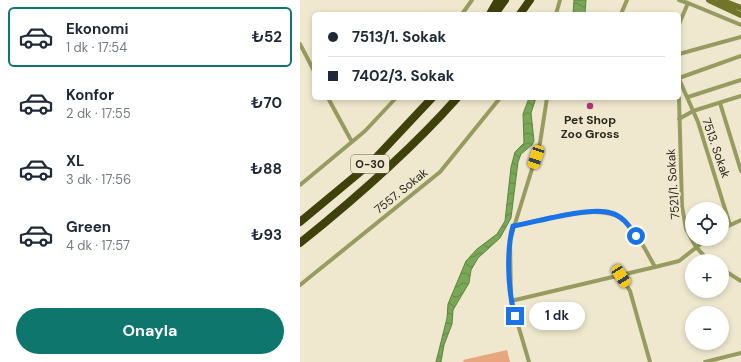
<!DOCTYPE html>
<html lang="tr">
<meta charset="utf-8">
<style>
body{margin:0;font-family:"DM Sans",sans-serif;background:#f6f6f7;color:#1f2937;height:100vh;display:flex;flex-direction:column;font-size:15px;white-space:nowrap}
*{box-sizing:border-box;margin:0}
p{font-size:13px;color:#747a83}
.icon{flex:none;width:22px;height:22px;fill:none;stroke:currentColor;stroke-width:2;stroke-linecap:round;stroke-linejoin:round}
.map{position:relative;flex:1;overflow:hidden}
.side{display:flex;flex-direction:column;background:#fff;width:300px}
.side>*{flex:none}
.top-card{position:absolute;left:12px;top:12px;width:369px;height:88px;border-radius:6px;box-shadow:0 2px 6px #0003;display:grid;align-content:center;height:88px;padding:0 16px;background:#fff}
.controls{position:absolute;left:385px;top:202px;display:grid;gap:8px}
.controls a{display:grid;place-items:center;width:44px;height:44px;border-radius:50%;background:#fff;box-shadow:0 2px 6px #0003;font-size:20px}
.end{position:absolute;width:18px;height:18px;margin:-9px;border:5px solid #1a73e8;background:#fff;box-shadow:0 0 0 2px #fff}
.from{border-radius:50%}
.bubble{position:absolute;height:28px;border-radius:14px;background:#fff;box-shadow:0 2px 6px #0003;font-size:13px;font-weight:700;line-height:28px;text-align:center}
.car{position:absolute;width:12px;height:24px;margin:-12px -6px;border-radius:5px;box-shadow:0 0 3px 1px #0007;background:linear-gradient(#f5c518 24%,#345 0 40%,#f5c518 0 76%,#345 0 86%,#f5c518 0)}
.top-card b{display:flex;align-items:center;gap:14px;height:38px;font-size:15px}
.top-card b+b{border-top:1px solid #e0e1e3}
.top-card i{width:10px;height:10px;background:#1f2937}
ul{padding:7px 0 0;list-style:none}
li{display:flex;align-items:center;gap:12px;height:60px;margin:0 8px 6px;padding:0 8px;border:2px solid transparent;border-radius:6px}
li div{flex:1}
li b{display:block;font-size:15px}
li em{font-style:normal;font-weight:700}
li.selected{border-color:#0f766e}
li>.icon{width:36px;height:36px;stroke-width:1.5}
.cta{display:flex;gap:8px;margin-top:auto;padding:8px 16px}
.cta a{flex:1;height:46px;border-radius:24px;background:#0f766e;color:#fff;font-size:16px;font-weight:700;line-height:46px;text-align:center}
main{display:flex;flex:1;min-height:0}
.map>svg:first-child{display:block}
.garden{fill:#e8a67e}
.water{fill:url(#water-waves);stroke:#618144}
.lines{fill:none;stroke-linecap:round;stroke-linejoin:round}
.minor{stroke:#969c5f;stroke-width:4}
.secondary{stroke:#707528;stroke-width:6}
.motorway{stroke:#3e410a;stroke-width:8}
.route{stroke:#1a73e8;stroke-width:5}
.poi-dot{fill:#b4327c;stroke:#efe8cf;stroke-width:1.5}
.labels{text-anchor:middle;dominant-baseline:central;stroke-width:4;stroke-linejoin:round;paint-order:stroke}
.shield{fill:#efe8cf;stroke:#656153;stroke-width:1}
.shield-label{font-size:11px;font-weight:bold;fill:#2a271e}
.poi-label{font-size:12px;font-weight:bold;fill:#2a271e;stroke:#efe8cf}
.street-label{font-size:12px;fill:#2a271e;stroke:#efe8cf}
</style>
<main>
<section class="side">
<ul>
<li class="selected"><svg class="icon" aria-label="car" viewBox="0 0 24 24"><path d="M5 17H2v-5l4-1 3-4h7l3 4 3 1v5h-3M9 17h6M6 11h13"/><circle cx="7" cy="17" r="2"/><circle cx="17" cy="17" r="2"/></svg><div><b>Ekonomi</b><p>1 dk · 17:54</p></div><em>₺52</em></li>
<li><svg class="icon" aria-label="car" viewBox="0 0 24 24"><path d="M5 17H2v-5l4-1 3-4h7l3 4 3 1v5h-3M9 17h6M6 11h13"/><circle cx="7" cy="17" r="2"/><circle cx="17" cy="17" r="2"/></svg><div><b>Konfor</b><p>2 dk · 17:55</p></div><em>₺70</em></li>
<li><svg class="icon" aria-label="car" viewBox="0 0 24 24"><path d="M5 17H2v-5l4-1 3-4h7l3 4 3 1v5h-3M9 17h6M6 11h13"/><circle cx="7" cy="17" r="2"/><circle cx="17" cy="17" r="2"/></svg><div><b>XL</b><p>3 dk · 17:56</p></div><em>₺88</em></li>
<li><svg class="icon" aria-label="car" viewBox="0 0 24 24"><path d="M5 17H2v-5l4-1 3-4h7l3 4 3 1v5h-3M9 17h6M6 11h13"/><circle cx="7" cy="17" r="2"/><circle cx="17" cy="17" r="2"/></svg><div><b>Green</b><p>4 dk · 17:57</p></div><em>₺93</em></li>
</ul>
<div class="cta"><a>Onayla</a></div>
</section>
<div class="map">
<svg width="441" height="362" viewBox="0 0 441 362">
<defs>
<pattern id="water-waves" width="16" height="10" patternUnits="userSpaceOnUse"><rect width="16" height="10" fill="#78a755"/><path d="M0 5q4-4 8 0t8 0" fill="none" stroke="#638846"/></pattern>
</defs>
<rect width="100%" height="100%" fill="#efe8cf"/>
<!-- garden -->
<path class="garden" d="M207,350L210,362H164L163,360Z"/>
<!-- water -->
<path class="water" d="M274,0H286L285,14H273Z
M229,98H236L231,113L234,141L232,145L221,154L218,162L211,218L200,238L178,258L171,270L169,283L153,310L152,324L144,345L141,362H136L147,318L148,304L166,261L177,249L197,234L205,221L211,167L215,152L224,143L223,114Z"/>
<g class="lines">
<!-- minor -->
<path class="minor" d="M388,3L441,25
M162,14L172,0
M256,14L260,0
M321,14L327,0
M379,24L388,3L379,0
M0,44L14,71
M379,54L441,37
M379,78L441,56
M379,79L398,122L430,225
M388,97L441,80
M28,98L52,142
M379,98L382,206L386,229L396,247L409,261
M420,103L441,171
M379,119L393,111L441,96
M0,185L65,131L96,98
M213,226C239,221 300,202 322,219C336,230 346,251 355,267L379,261L407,239
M422,229L441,220
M422,269L441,281
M321,276L330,291L350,362
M0,285L140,172L200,98
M211,301L355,267
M229,362L211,301L210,240L240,143L247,98
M405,362L441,353"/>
<!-- secondary -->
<path class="secondary" d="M409,0L441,15
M420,0L441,8"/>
<!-- motorway -->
<path class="motorway" d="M190,14L198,0
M195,14L205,0
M220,14L230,0
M0,222L71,163L132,98
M0,243C56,198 109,152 157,98"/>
</g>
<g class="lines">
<!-- route -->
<path class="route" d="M215,316C208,291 206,251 213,226C237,222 290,206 311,213C323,216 329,226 336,236"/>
</g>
<!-- markers -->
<circle class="poi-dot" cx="290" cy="106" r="4"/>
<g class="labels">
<!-- shield labels -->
<rect class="shield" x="51" y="155" width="38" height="18" rx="3"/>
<g class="shield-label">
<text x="70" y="164">O-30</text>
</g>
<!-- poi labels -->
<g class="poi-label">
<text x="290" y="120">Pet Shop<tspan x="290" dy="14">Zoo Gross</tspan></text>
</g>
<!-- street labels -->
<g class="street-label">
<text transform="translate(416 148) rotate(71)">7513. Sokak</text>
<text transform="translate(373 184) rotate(-94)">7521/1. Sokak</text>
<text transform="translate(101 191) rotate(-39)">7557. Sokak</text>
</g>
</g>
</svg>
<div class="controls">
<a><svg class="icon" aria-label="locate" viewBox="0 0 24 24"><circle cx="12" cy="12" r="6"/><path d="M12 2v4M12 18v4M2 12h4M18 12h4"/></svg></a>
<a>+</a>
<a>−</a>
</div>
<i class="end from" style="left:336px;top:236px"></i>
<i class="end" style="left:215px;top:316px"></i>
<div class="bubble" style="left:229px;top:302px;width:56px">1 dk</div>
<i class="car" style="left:236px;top:157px;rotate:198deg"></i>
<i class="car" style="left:321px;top:276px;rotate:147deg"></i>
<div class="top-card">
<b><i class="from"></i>7513/1. Sokak</b>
<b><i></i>7402/3. Sokak</b>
</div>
</div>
</main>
